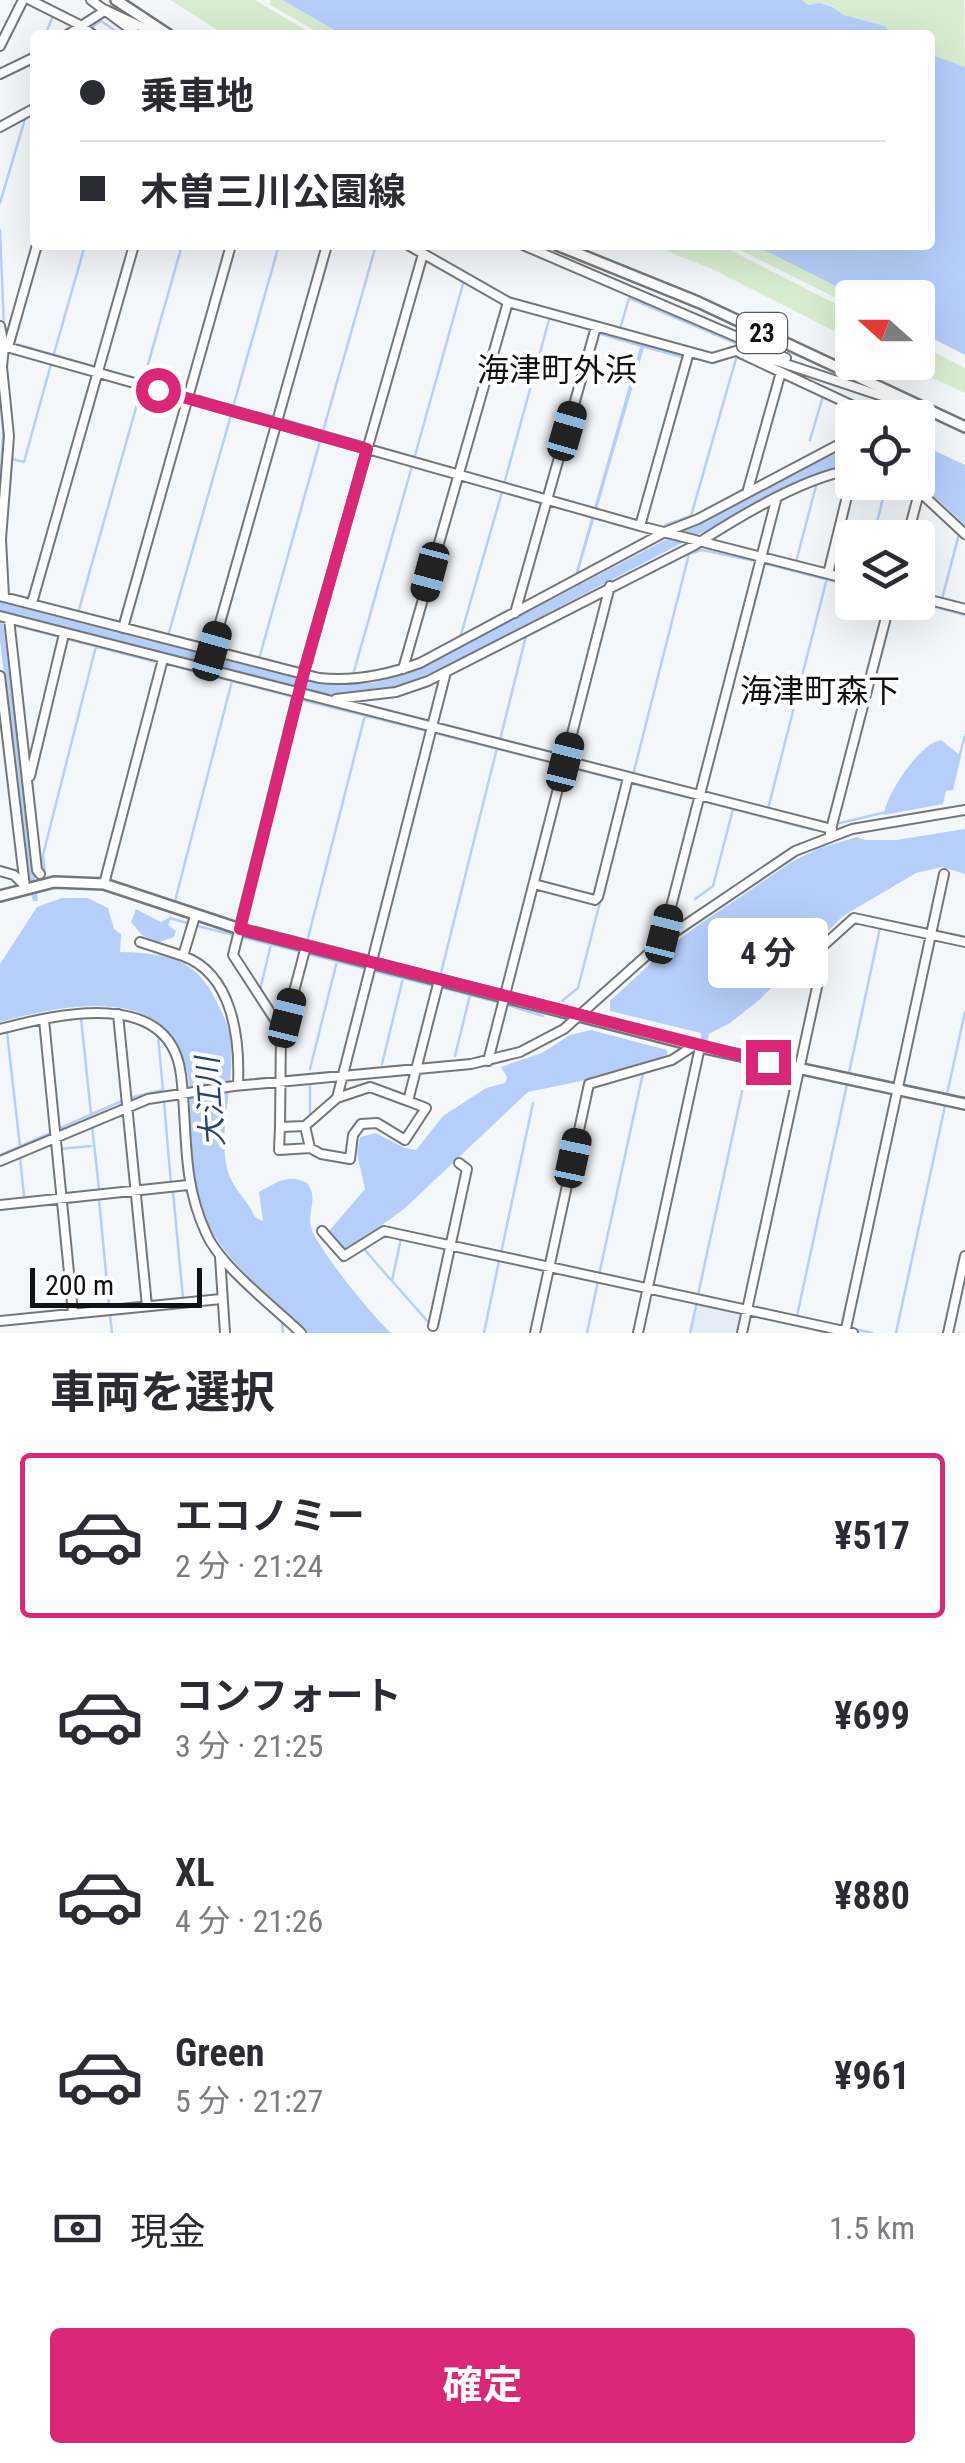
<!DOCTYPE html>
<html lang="ja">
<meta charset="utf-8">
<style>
body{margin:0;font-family:"Roboto Condensed","Noto Sans JP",sans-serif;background:#f2f2f3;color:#2b2b33;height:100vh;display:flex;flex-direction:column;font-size:38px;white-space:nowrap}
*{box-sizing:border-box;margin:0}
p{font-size:32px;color:#7c7c81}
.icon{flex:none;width:55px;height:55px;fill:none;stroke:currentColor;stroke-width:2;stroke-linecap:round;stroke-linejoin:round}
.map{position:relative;height:1333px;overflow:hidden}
.details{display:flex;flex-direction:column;background:#fff;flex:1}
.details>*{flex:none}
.top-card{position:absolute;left:30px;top:30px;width:905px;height:220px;border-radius:10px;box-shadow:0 10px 40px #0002;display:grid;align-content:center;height:220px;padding:0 50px;background:#fff}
.needle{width:65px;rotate:291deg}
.tools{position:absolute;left:835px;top:280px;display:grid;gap:20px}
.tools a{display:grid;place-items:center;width:100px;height:100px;border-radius:10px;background:#fff;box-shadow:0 10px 40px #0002;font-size:50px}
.scale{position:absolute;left:30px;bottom:25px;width:172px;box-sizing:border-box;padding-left:10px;border:5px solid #101112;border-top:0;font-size:28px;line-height:35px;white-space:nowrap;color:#101112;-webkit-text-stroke:8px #fff;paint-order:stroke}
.end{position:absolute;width:45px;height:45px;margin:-22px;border:12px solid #db2777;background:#fff;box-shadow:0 0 0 5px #fff}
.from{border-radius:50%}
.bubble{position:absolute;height:70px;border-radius:10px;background:#fff;box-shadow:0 10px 40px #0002;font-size:32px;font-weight:700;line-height:70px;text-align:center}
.car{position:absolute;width:30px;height:60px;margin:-30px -15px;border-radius:12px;box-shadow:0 0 8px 2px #0007;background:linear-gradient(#222 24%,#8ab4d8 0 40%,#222 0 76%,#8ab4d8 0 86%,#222 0)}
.top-card b{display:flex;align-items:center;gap:35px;height:95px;font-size:38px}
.top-card b+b{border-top:2px solid #e1e1e2}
.top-card i{width:25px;height:25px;background:#2b2b33}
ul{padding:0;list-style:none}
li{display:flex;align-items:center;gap:30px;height:165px;margin:0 20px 15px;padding:0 30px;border:5px solid transparent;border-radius:10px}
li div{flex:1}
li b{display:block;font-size:38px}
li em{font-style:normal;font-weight:700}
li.selected{border-color:#db2777}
li>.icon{width:90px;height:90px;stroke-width:1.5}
h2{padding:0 50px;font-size:45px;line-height:120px}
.pay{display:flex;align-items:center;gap:25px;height:110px;padding:0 50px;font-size:38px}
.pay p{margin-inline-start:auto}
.button{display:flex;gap:20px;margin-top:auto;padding:20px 50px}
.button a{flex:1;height:115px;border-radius:10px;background:#db2777;color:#fff;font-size:40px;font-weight:700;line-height:115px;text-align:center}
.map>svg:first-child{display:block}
.built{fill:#e3ebf4}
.green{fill:#d8edd0}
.water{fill:#b6cffa}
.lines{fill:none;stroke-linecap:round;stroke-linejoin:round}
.stream{stroke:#b6cffa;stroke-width:2.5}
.minor-casing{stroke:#747779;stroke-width:12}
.major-casing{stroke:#747779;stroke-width:14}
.minor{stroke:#fff;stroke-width:8}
.major{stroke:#fff;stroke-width:9}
.route{stroke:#db2777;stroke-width:12}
.labels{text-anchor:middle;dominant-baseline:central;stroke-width:8;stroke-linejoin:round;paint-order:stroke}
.shield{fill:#fff;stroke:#585859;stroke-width:2.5}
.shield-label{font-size:25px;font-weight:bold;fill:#101112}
.water-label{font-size:30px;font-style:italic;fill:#264277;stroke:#fff}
.quarter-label{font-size:32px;fill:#101112;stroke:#fff}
</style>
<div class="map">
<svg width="965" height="1333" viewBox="0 0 965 1333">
<rect width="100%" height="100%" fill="#f4f7fa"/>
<!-- built -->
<path class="built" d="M697,1302L742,1311L740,1333H691Z"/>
<!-- green -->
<path class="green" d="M170,0H255L314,35H226Z
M270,0H282L343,35H323L270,5Z
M802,0H964L965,67L930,54V35H892L885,26L844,15L833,6L820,3L808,5Z
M652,245H720L852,312V340L712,269Z
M730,245H754L843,289V293L852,298V306Z
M918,344L965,368V393L900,363L918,362Z"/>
<!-- water -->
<path class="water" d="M282,0H802L808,5L820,3L833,7L844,15L885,26L892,35H343Z
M930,54L965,67V355L918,331V298H852L843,293L842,289L754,245H930Z
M598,331L686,355L684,359L644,348L577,578L581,584L852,442V466L829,470L803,480L448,665C404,686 361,700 312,692L5,613L3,624L38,901H33L27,880L0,640V602L327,684L373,683L414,671L578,586L574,578L640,347L596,334Z
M918,443L965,465V525L918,482Z
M941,740L961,756L953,790L946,791L943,804L884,815C886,794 920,743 941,740Z
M965,829V874L942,867L916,873L843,916L759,1000L730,1023L709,1034L707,1043L701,1041V1033L610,1011V1001L663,952L697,926L793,861L820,848L857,837L865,840H896Z
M62,898H88L108,908L114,929L121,934L120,952C159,953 192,956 212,993C218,1005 227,1020 230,1035C236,1075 221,1117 225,1157C228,1188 245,1194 255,1217L263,1221L259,1192C276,1183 288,1173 307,1183C319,1199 307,1210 311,1227C316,1247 374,1318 391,1333H308C269,1295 219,1259 200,1207C186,1167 192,1126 189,1086C179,981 72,1003 0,1022V964L37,907Z
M136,909L161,922L172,916L168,925L176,931L174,937L156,943L142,935L131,922Z
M591,1030L667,1050V1055L615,1074L528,1092L404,1209L345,1252L329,1231L365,1189L357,1153L360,1137L376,1133L405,1148L416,1150L443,1116L486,1088L505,1083L507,1077L501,1067L542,1053L570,1035Z"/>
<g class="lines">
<!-- stream -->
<path class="stream" d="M90,28L101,21L121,35
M79,34L82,32
M45,35L53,16
M0,203L25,119
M0,230L4,328
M620,329L629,298L740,345
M12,343L96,367
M53,357L85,245
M691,357L709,362
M714,363L736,355
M102,369L186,392
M143,382L182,245
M192,394L276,418
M0,395L3,431L0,493
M233,407L279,245
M282,419L365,443
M323,431L376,245
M810,440L823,396
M372,445L456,469
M414,459L463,284
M463,471L546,495
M504,484L549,320
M552,496L593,508
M665,525L691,516L737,355
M873,538L887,482
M5,541L12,459L24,462L51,364
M796,562L817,482
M763,563L852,586
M942,599L959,534
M916,602L965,615
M78,613L141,390
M13,625L60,637
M168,636L231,415
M460,638L502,492
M67,639L160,663
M259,659L320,441
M166,664L294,697
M353,675L412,466
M302,700L427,731
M22,702L27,745
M435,733L562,765
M500,740L526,636
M959,758L965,735
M568,767L623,781
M633,775L689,554L702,550L755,561
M630,783L695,799
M703,801L814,830
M624,808L631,783
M768,809L826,582
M836,824L886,812
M45,873L43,855L96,646
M695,899L713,886L733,809
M175,901L232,681
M170,918L190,924
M197,926L234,935
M241,937L301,952
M308,938L365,715
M308,954L367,969
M374,971L434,986
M441,973L497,748
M440,987L500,1003
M260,990L271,944
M262,992L281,1020
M562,1001L578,988L601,898
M507,1005L543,1016
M81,1018L91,1114
M7,1032L20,1147
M712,1044L744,1050
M749,1052L797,1062
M455,1056L470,995
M382,1064L403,978
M804,1064L894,1083
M310,1069L337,961
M849,1073L880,928
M902,1085L965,1098
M947,1094L965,1012
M129,1098L163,1090L158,1036
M164,1102L171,1184
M310,1117V1083
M92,1126L99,1188
M58,1129L124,1100
M60,1149L91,1146
M0,1155L53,1132
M20,1157L24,1196
M173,1192L183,1298
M64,1194L131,1187
M99,1199L109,1305
M0,1201L58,1195
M398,1230L449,1241
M401,1238L392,1281L429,1323
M364,1249L391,1280
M501,1253L533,1103
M225,1268L238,1281
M570,1268L645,1284
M599,1275L643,1073
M652,1285L744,1305
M251,1293L282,1322L283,1333
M698,1295L748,1064
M752,1307L842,1327
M110,1314L112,1333
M797,1316L847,1084
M850,1328L872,1333
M484,1333L499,1261
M587,1333L598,1281
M690,1333L697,1302
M896,1333L945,1106"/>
<!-- minor casing -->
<g class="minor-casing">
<path id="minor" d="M30,0L82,26L93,35
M91,0L138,35
M106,10L159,35
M67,35L106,10
M0,46L23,0
M0,74L35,57
M0,127L35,108
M408,245L508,302L712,358L739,350L747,351L921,409
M523,245L786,358
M423,254L303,674L233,955L281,1029L280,1127L305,1126L337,1098L370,1087L408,1101L439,980
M0,326L4,346L2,367L9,436L1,539L4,597
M0,345L640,526L852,580
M8,347L37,245
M740,353L879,418
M909,482L965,534
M747,493L781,372
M640,526L689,352
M907,538L920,489
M828,574L852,476
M0,596L319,678C354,682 387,675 420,663L665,532L698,519L851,438L852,432
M918,597L965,609
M32,603L134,245
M515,613L596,327
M0,616L832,829
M9,619L37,870L40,874
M123,628L231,245
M212,651L327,245
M403,669L508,302
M0,676L25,887
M336,699L396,692L428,681L695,545C735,519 806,476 852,470
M30,776L64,634
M830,833L890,602
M0,871L14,875L22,883
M104,884L163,659
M534,884L595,900L598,897L628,778
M195,916L183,956C233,974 240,1039 238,1085
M666,938L664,934L776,500
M140,942L183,956
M118,1014L147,1306
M44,1020L73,1313
M0,1029C58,1014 170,987 181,1075C188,1131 181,1179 206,1233C220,1266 274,1307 301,1333
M281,1029L287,1018L306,946
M488,1061L610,586
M337,1098L446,672
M305,1126L310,1148L321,1154L350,1159L353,1135L361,1124L377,1123L405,1140L426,1108L408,1101
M280,1127L279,1150L310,1148
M0,1161L148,1099L234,1086L471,1064L520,1052L564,1029L666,938L795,851L852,829L965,810
M0,1205L188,1185
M322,1231L344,1256L384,1231L853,1333
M220,1257L225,1333
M0,1321L221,1299
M433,1326L467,1169L459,1163
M535,1333L589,1084L672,1060L695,1045
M638,1333L700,1047
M742,1333L822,964L814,954L854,918L965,942
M845,1333L944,874
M948,1333L965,1256"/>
</g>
<!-- major casing -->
<g class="major-casing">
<path id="major" d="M116,0L169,35
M557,245L698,302L965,427
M0,896L54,882L104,884L240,929L700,1047L965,1104"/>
</g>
<!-- minor -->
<use href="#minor" class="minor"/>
<!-- major -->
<use href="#major" class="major"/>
</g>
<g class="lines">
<!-- route -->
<path class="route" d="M158,390L367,449L303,676L240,929L768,1062"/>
</g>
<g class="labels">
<!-- shield labels -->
<rect class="shield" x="737" y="313" width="50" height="40" rx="8"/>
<g class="shield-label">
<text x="762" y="333">23</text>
</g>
<!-- water labels -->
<g class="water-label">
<text transform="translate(210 1102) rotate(-94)">大江川</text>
</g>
<!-- quarter labels -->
<g class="quarter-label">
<text x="557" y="370">海津町外浜</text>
<text x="820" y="691">海津町森下</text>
</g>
</g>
</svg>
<div class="tools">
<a><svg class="needle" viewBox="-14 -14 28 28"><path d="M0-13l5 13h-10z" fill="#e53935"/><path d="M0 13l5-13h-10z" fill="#7c7c81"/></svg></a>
<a><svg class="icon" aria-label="locate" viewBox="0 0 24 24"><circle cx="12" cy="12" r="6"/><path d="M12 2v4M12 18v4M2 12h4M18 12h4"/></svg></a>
<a><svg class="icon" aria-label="layers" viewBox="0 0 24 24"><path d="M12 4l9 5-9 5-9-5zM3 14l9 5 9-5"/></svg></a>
</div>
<div class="scale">200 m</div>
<i class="end from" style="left:158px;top:390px"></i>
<i class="end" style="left:768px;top:1062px"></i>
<div class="bubble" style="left:708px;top:918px;width:120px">4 分</div>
<i class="car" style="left:567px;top:431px;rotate:16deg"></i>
<i class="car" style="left:430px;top:572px;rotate:195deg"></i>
<i class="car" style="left:212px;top:651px;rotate:16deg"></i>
<i class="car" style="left:565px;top:762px;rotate:14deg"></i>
<i class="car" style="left:664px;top:934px;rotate:14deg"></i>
<i class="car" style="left:287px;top:1018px;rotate:14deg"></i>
<i class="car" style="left:573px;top:1158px;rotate:12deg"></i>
<div class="top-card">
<b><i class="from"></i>乗車地</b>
<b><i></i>木曽三川公園線</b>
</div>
</div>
<section class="details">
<h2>車両を選択</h2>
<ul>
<li class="selected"><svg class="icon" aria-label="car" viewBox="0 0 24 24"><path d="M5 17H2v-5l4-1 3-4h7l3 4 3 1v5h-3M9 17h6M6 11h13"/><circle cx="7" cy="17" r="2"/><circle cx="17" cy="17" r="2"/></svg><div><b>エコノミー</b><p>2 分 · 21:24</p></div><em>¥517</em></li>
<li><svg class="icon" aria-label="car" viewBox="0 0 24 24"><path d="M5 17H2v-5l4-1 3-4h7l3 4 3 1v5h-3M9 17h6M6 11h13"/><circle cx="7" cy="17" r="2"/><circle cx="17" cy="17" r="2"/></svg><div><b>コンフォート</b><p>3 分 · 21:25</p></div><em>¥699</em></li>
<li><svg class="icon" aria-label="car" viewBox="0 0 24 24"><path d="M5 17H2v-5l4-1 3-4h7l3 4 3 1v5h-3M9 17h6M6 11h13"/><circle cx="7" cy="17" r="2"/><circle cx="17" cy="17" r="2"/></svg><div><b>XL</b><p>4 分 · 21:26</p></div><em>¥880</em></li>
<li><svg class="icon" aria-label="car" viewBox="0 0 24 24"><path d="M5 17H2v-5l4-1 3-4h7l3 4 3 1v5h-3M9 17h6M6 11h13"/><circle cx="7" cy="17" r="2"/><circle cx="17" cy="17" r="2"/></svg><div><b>Green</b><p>5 分 · 21:27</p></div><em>¥961</em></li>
</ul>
<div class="pay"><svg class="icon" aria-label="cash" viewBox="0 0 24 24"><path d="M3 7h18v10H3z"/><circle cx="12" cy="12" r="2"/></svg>現金<p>1.5 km</p></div>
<div class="button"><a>確定</a></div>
</section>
